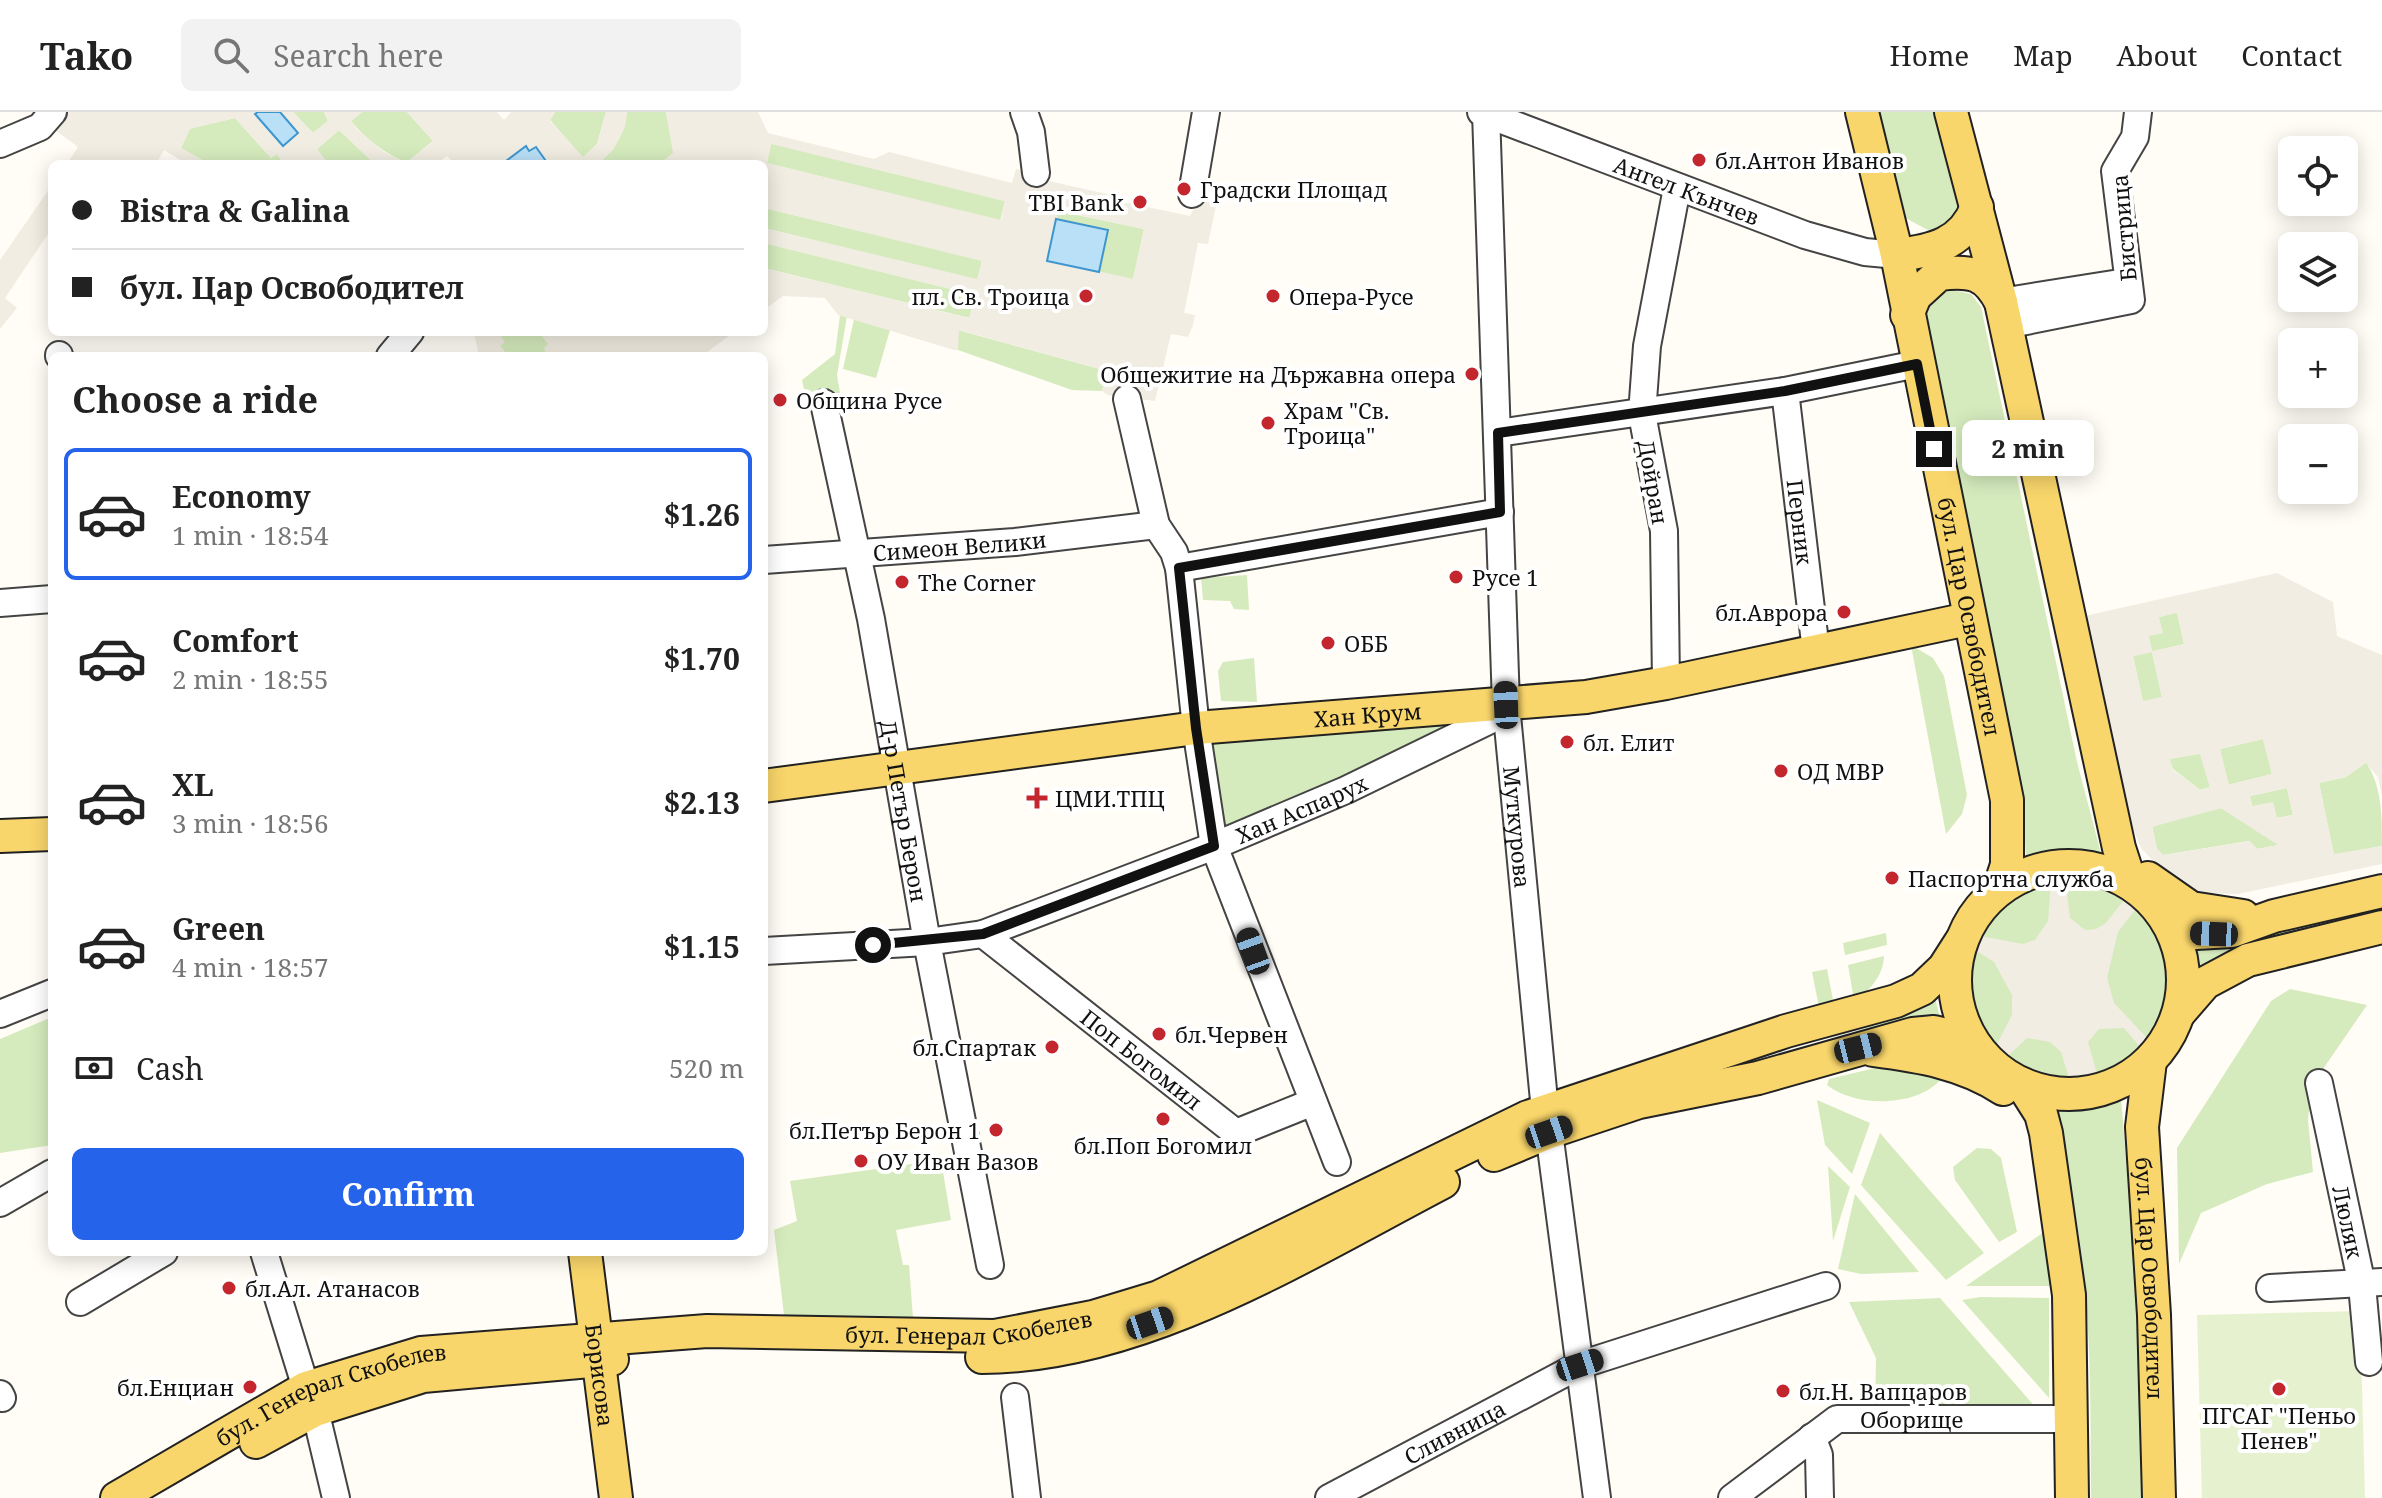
<!DOCTYPE html>
<meta charset="utf-8">
<style>
body{margin:0;font-family:"Noto Serif",serif;background:#f2f2f2;color:#222;height:100vh;display:flex;flex-direction:column;font-size:30px;white-space:nowrap}
*{box-sizing:border-box;margin:0}
p{font-size:26px;color:#767676}
.icon{flex:none;width:44px;height:44px;fill:none;stroke:currentColor;stroke-width:2;stroke-linecap:round;stroke-linejoin:round}
.map{position:relative;flex:1;overflow:hidden}
.details{position:absolute;left:48px;top:240px;width:720px;height:904px;display:flex;flex-direction:column;background:#fff;border-radius:12px;box-shadow:0 4px 20px #0003}
.details>*{flex:none}
.hud{position:absolute;left:48px;top:48px;width:720px;height:176px;border-radius:12px;box-shadow:0 4px 20px #0003;display:grid;align-content:center;height:176px;padding:0 24px;background:#fff}
.fabs{position:absolute;left:2278px;top:24px;display:grid;gap:16px}
.fabs a{display:grid;place-items:center;width:80px;height:80px;border-radius:12px;background:#fff;box-shadow:0 4px 20px #0003;font-size:40px}
.end{position:absolute;width:36px;height:36px;margin:-18px;border:10px solid #111;background:#fff;box-shadow:0 0 0 4px #fff}
.from{border-radius:50%}
.bubble{position:absolute;height:56px;border-radius:12px;background:#fff;box-shadow:0 4px 20px #0003;font-size:26px;font-weight:700;line-height:56px;text-align:center}
.car{position:absolute;width:24px;height:48px;margin:-24px -12px;border-radius:10px;box-shadow:0 0 6px 2px #0007;background:linear-gradient(#222 24%,#8ab4d8 0 40%,#222 0 76%,#8ab4d8 0 86%,#222 0)}
.hud b{display:flex;align-items:center;gap:28px;height:76px;font-size:30px}
.hud b+b{border-top:2px solid #e0e0e0}
.hud i{width:20px;height:20px;background:#222}
ul{padding:0;list-style:none}
li{display:flex;align-items:center;gap:24px;height:132px;margin:0 16px 12px;padding:0 8px;border:4px solid transparent;border-radius:12px}
li div{flex:1}
li b{display:block;font-size:30px}
li em{font-style:normal;font-weight:700}
li.on{border-color:#2563eb}
li>.icon{width:72px;height:72px;stroke-width:1.5}
h2{padding:0 24px;font-size:36px;line-height:96px}
.pay{display:flex;align-items:center;gap:20px;height:88px;padding:0 24px;font-size:30px}
.pay p{margin-inline-start:auto}
.action{display:flex;gap:16px;margin-top:auto;padding:16px 24px}
.action a{flex:1;height:92px;border-radius:12px;background:#2563eb;color:#fff;font-size:32px;font-weight:700;line-height:92px;text-align:center}
header{display:flex;align-items:center;gap:48px;box-sizing:border-box;height:112px;padding:0 40px;background:#fff;border-bottom:2px solid #e0e0e0}
header strong{font-size:38px}
nav{display:flex;gap:44px;margin-inline-start:auto;font-size:28px}
.search{width:560px;height:72px;background:#f2f2f2;display:flex;align-items:center;gap:20px;box-sizing:border-box;padding:0 28px;border-radius:12px;color:#767676;font-size:30px}
.map>svg:first-child{display:block}
.green{fill:#d5ebbd}
.pitch{fill:#e6f2cf}
.plaza{fill:#f1ede2;fill-rule:evenodd}
.water{fill:#b9e0f7;stroke:#3f96cf;stroke-width:2}
.lines{fill:none;stroke-linecap:round;stroke-linejoin:round}
.minor-casing{stroke:#444;stroke-width:30}
.major-casing{stroke:#222;stroke-width:36}
.minor{stroke:#fff;stroke-width:26}
.major{stroke:#f9d66b;stroke-width:32}
.route{stroke:#111;stroke-width:10}
.poi-dot{fill:#c4262e;stroke:#fff;stroke-width:3}
.labels{text-anchor:middle;dominant-baseline:central;stroke-width:8;stroke-linejoin:round;paint-order:stroke}
.poi-label{font-size:22px;fill:#111;stroke:#fff;text-anchor:start}
.street-label{font-size:22px;fill:#111;stroke:#fff}
</style>
<header>
<strong>Tako</strong>
<div class="search"><svg class="icon" aria-label="search" viewBox="0 0 24 24"><circle cx="10" cy="10" r="6"/><path d="M15 15l6 6"/></svg>Search here</div>
<nav><a>Home</a><a>Map</a><a>About</a><a>Contact</a></nav>
</header>
<div class="map">
<svg width="2382" height="1386" viewBox="0 0 2382 1386">
<rect width="100%" height="100%" fill="#fffdf5"/>
<!-- green -->
<path class="green" d="M293,0H324L328,9L313,21Z
M362,0H407L433,29L406,51C384,40 366,28 351,9Z
M555,0H606L597,32L583,46L550,8Z
M627,0H666L674,41L659,52H598C614,37 625,23 627,0Z
M1872,0H1940L1961,102L1933,121L1904,105Z
M235,6L271,46L277,42L281,48L276,52H209L181,36L190,16Z
M339,18L375,52H328L317,37Z
M771,31L1005,89L1000,109L767,51Z
M764,96L982,148L978,168L764,116Z
M1058,99L1144,117L1133,167L1099,160L1108,118L1056,107Z
M764,131L975,183L970,206L764,156Z
M1949,177L1971,182L1981,195L2077,650L2103,749C2075,739 2053,736 2026,748L2023,687L1923,204C1927,189 1933,181 1949,177Z
M840,203L847,204L837,263L841,287L808,296L802,268L835,242Z
M854,207L890,218L876,266L843,257Z
M958,218L1107,259L1102,279L1072,278L958,238Z
M507,220H539L549,232V242L508,244L500,234L501,225Z
M1247,463L1249,498L1234,497L1230,489L1203,488L1201,466Z
M2177,500L2184,532L2152,540L2162,585L2143,590L2133,544L2152,540L2148,524L2159,505Z
M1911,533L1933,546L1944,564L1967,683L1962,702L1946,722Z
M1254,546L1257,590L1221,589L1218,559L1223,550Z
M1506,593L1214,734L1196,616Z
M2263,627L2272,662L2228,673L2220,637Z
M2200,641L2210,675L2200,678L2173,657L2169,647Z
M2366,650C2382,675 2382,703 2382,734L2334,743L2319,671L2346,665Z
M2287,676L2293,703L2276,706L2252,694L2250,684Z
M2221,696L2279,733L2257,737L2249,729L2163,743L2157,737L2152,714Z
M1971 867a99 99 0 1 1 198 0a99 99 0 1 1-198 0Z
M2382,793V802L2273,828L2191,856L2187,835Z
M1886,821L1887,833L1845,843L1843,831Z
M1884,844C1884,862 1870,880 1854,888L1848,853Z
M1827,857L1834,893L1819,895L1812,860Z
M2290,877L2367,893L2312,973L2308,1008L2313,1060L2267,1072L2201,1101L2179,1152L2177,1036L2271,889Z
M1933,879L1942,913L1741,952C1787,939 1905,914 1933,879Z
M52,905V1033L0,1041V927Z
M1875,956H1908L1941,967C1918,995 1855,996 1827,973L1829,967Z
M2120,974L2135,1155L2142,1386H2091C2090,1251 2094,1116 2044,989H2088Z
M1817,988L1870,1011L1852,1062L1825,1033Z
M1880,1021L1984,1141L1946,1168L1861,1073Z
M1977,1036L1991,1037L2001,1046L2017,1120L1999,1130L1955,1068L1953,1055Z
M941,1048L951,1108L896,1118L903,1153H909L913,1206L784,1203L774,1118L797,1109L790,1069Z
M1828,1054L1850,1075L1833,1129Z
M1855,1082L1919,1160L1861,1162L1838,1157Z
M2044,1120L2050,1131L2051,1174H1966Z
M1980,1185L2049,1186V1286L1962,1188Z
M1940,1186L2045,1306L1875,1308L1876,1246L1849,1190Z"/>
<!-- pitch -->
<path class="pitch" d="M2360,1199L2365,1386H2202L2197,1203Z"/>
<!-- plaza -->
<path class="plaza" d="M61,0H258L255,2L298,21L280,0H293L313,21L328,9L324,0H362L351,9L357,17L384,40L406,51L433,29L407,0H497L504,8L511,0H555L550,9L583,45L597,32L606,0H627L625,15L613,38L598,52H548L536,35L529,39L525,35L502,52H455L447,44L436,52H375L339,18L317,37L328,52H307L303,48L298,52H276L281,48L277,42L271,46L235,6L190,17L181,36L209,52H187L164,38L156,52H67L78,35L55,18Z
M666,0H758L768,21L874,47L889,40L1012,71L1016,57L1049,65V69L1120,85L1119,89L1190,104L1200,85L1217,89L1208,132L1198,131L1191,167L1184,201L1195,203L1193,213L1188,225L1171,222L1155,289L1108,283L1102,279L1107,259L959,218L958,238H954L838,203L825,186L783,184L764,198V156L969,206L975,183L764,131V116L977,167L982,149L764,96V52H659L673,41ZM771,32L1005,89L1001,108L767,51ZM1058,99L1144,117L1133,167L1047,148Z
M52,73V116L5,186L17,196L0,217V148Z
M474,220H507L501,225L505,230L500,234L508,244H479Z
M539,220H734L702,244H547L544,236L548,232Z
M2277,461L2333,490L2337,524L2382,543V684L2378,665L2366,651L2346,665L2319,671L2334,742L2382,734V752L2238,782L2199,781L2175,770L2155,751L2141,736L2134,719L2080,505ZM2177,501L2184,532L2152,539L2149,524L2163,521L2159,505ZM2152,540L2162,585L2143,589L2133,544ZM2263,627L2272,662L2229,673L2220,637ZM2200,642L2210,675L2200,678L2173,658L2170,647ZM2287,676L2293,703L2277,706L2273,690L2252,694L2250,684ZM2221,696L2278,733L2257,737L2250,729L2163,743L2157,737L2152,715Z
M2065,767L2070,806L2085,818L2096,817L2106,811L2127,784L2138,794L2118,820L2107,866L2114,891L2149,928L2141,936L2124,916L2099,917L2088,930L2097,962L2069,966L2061,940L2050,930L2027,926L2008,944L1996,934L2012,903V883L1994,850L1975,838L1980,824L2023,832L2035,828L2048,809L2051,769Z"/>
<!-- water -->
<path class="water" d="M258,0H280L298,21L283,34L255,2Z
M526,34L529,39L536,35L548,52H502Z
M1056,107L1108,118L1099,160L1047,149Z"/>
<g class="lines">
<!-- minor casing -->
<g class="minor-casing">
<g id="minor">
<path d="M1024,0L1031,20L1036,61"/>
<path id="s1" d="M1481,0L1805,123L1865,140L1897,143"/>
<path id="s2" d="M1486,0L1506,593L1545,999"/>
<path d="M0,32L40,15L53,0"/>
<path d="M1192,82L1206,0"/>
<path d="M2001,190L2126,170"/>
<path d="M2006,213L2131,188L2115,59L2135,25L2138,0"/>
<path d="M59,243V244"/>
<path d="M390,244L410,220"/>
<path id="s3" d="M1785,279L1816,539"/>
<path d="M1127,287L1156,413L1174,440L1179,456L1196,616L1214,734L1337,1050"/>
<path id="s4" d="M824,291L871,507L927,830L990,1153"/>
<path d="M1498,321L1785,279L1917,252"/>
<path id="s5" d="M764,448L1015,430L1156,413"/>
<path d="M1179,456L1500,400"/>
<path d="M0,491L52,487"/>
<path d="M1666,571L1664,419L1642,302L1647,234L1677,76"/>
<path id="s6" d="M983,822L1236,1021L1313,990"/>
<path id="s7" d="M764,839L927,830L983,822L1214,734L1346,678L1492,607L1498,594"/>
<path d="M0,902L52,881"/>
<path id="s8" d="M2319,971L2362,1173L2369,1250"/>
<path d="M1549,1020L1597,1386"/>
<path d="M0,1091L52,1061"/>
<path d="M264,1140L306,1276"/>
<path d="M2270,1176L2382,1170"/>
<path d="M80,1190L164,1140"/>
<path d="M0,1282L2,1286"/>
<path d="M1015,1285L1027,1386"/>
<path d="M315,1298L336,1386"/>
<path d="M1812,1325L1819,1343L1820,1386"/>
<path id="s9" d="M1329,1386L1580,1253L1826,1174"/>
<path id="s10" d="M1732,1386L1837,1307H2071"/>
</g>
</g>
<!-- major casing -->
<g class="major-casing">
<g id="major">
<path id="s11" d="M1862,0L1897,143L2007,688V753L1999,777"/>
<path d="M1951,0L2001,190L2119,736L2130,770"/>
<path d="M1897,143C1932,139 1963,132 1977,95"/>
<path d="M1907,203L1915,184L1939,162C1971,158 1986,161 2001,190"/>
<path id="s12" d="M764,674L1196,616L1586,585L1666,571L1968,507"/>
<path d="M0,724L52,722"/>
<circle cx="2069" cy="868" r="114"/>
<path d="M2148,766L2191,796L2243,804"/>
<path d="M2171,814L2196,821L2232,819L2274,804L2382,779"/>
<path d="M2179,901L2205,871L2248,848L2382,815"/>
<path d="M1873,938C1919,944 1964,951 2003,977"/>
<path id="s13" d="M2150,949L2142,1015L2154,1203L2159,1386"/>
<path d="M2022,972L2041,1002L2046,1021L2069,1183L2072,1386"/>
<path d="M1494,1043L1549,1020L1639,990L1758,966L1913,922L1934,920L1972,929"/>
<path id="s14" d="M585,1140L616,1386"/>
<path d="M982,1245C1142,1245 1305,1142 1443,1070"/>
<path d="M256,1330L315,1298L423,1264L612,1247"/>
<path id="s15" d="M117,1386L306,1276L421,1241L707,1219L995,1224L1093,1205L1159,1185L1528,1005L1786,919L1896,889L1922,877L1944,856L1960,831"/>
</g>
</g>
<!-- minor -->
<use href="#minor" class="minor"/>
<!-- major -->
<use href="#major" class="major"/>
</g>
<g class="lines">
<!-- route -->
<path class="route" d="M873,833L983,822L1214,734L1196,616L1179,456L1500,400L1498,321L1785,279L1917,252L1934,337"/>
</g>
<!-- markers -->
<g class="poi-dot">
<circle cx="1699" cy="48" r="8"/>
<circle cx="1184" cy="77" r="8"/>
<circle cx="1140" cy="90" r="8"/>
<circle cx="1086" cy="184" r="8"/>
<circle cx="1273" cy="184" r="8"/>
<circle cx="1472" cy="262" r="8"/>
<circle cx="780" cy="288" r="8"/>
<circle cx="1268" cy="311" r="8"/>
<circle cx="1456" cy="465" r="8"/>
<circle cx="902" cy="470" r="8"/>
<circle cx="1844" cy="500" r="8"/>
<circle cx="1328" cy="531" r="8"/>
<circle cx="1567" cy="630" r="8"/>
<circle cx="1781" cy="659" r="8"/>
<path d="M1033 674h8v8h8v8h-8v8h-8v-8h-8v-8h8z"/>
<circle cx="1892" cy="766" r="8"/>
<circle cx="1159" cy="922" r="8"/>
<circle cx="1052" cy="935" r="8"/>
<circle cx="1163" cy="1007" r="8"/>
<circle cx="996" cy="1018" r="8"/>
<circle cx="861" cy="1049" r="8"/>
<circle cx="229" cy="1176" r="8"/>
<circle cx="250" cy="1275" r="8"/>
<circle cx="2279" cy="1277" r="8"/>
<circle cx="1783" cy="1279" r="8"/>
</g>
<g class="labels">
<!-- poi labels -->
<g class="poi-label">
<text x="1715" y="48">бл.Антон Иванов</text>
<text x="1200" y="77">Градски Площад</text>
<text x="1124" y="90" text-anchor="end">TBI Bank</text>
<text x="1070" y="184" text-anchor="end">пл. Св. Троица</text>
<text x="1289" y="184">Опера-Русе</text>
<text x="1456" y="262" text-anchor="end">Общежитие на Държавна опера</text>
<text x="796" y="288">Община Русе</text>
<text x="1284" y="298">Храм "Св.<tspan x="1284" dy="25">Троица"</tspan></text>
<text x="1472" y="465">Русе 1</text>
<text x="918" y="470">The Corner</text>
<text x="1828" y="500" text-anchor="end">бл.Аврора</text>
<text x="1344" y="531">ОББ</text>
<text x="1583" y="630">бл. Елит</text>
<text x="1797" y="659">ОД МВР</text>
<text x="1055" y="686">ЦМИ.ТПЦ</text>
<text x="1908" y="766">Паспортна служба</text>
<text x="1175" y="922">бл.Червен</text>
<text x="1036" y="935" text-anchor="end">бл.Спартак</text>
<text x="980" y="1018" text-anchor="end">бл.Петър Берон 1</text>
<text x="1163" y="1033" text-anchor="middle">бл.Поп Богомил</text>
<text x="877" y="1049">ОУ Иван Вазов</text>
<text x="245" y="1176">бл.Ал. Атанасов</text>
<text x="234" y="1275" text-anchor="end">бл.Енциан</text>
<text x="1799" y="1279">бл.Н. Вапцаров</text>
<text x="2279" y="1303" text-anchor="middle">ПГСАГ "Пеньо<tspan x="2279" dy="25">Пенев"</tspan></text>
</g>
<!-- street labels -->
<g class="street-label">
<text stroke="none"><textPath href="#s1" startOffset="220">Ангел Кънчев</textPath></text>
<text transform="translate(2123 116) rotate(-95)">Бистрица</text>
<text transform="translate(1654 370) rotate(80)">Дойран</text>
<text stroke="none"><textPath href="#s3" startOffset="132">Перник</textPath></text>
<text stroke="none"><textPath href="#s5" startOffset="196">Симеон Велики</textPath></text>
<text stroke="none"><textPath href="#s11" startOffset="516">бул. Цар Освободител</textPath></text>
<text stroke="none"><textPath href="#s12" startOffset="608">Хан Крум</textPath></text>
<text stroke="none"><textPath href="#s7" startOffset="562">Хан Аспарух</textPath></text>
<text stroke="none"><textPath href="#s4" startOffset="416">Д-р Петър Берон</textPath></text>
<text stroke="none"><textPath href="#s2" startOffset="716">Муткурова</textPath></text>
<text stroke="none"><textPath href="#s6" startOffset="202">Поп Богомил</textPath></text>
<text stroke="none"><textPath href="#s8" startOffset="142">Люляк</textPath></text>
<text stroke="none"><textPath href="#s13" startOffset="218">бул. Цар Освободител</textPath></text>
<text stroke="none"><textPath href="#s15" startOffset="888">бул. Генерал Скобелев</textPath></text>
<text stroke="none"><textPath href="#s14" startOffset="124">Борисова</textPath></text>
<text stroke="none"><textPath href="#s15" startOffset="240">бул. Генерал Скобелев</textPath></text>
<text stroke="none"><textPath href="#s10" startOffset="206">Оборище</textPath></text>
<text stroke="none"><textPath href="#s9" startOffset="142">Сливница</textPath></text>
</g>
</g>
</svg>
<div class="fabs">
<a><svg class="icon" aria-label="locate" viewBox="0 0 24 24"><circle cx="12" cy="12" r="6"/><path d="M12 2v4M12 18v4M2 12h4M18 12h4"/></svg></a>
<a><svg class="icon" aria-label="layers" viewBox="0 0 24 24"><path d="M12 4l9 5-9 5-9-5zM3 14l9 5 9-5"/></svg></a>
<a>+</a>
<a>−</a>
</div>
<i class="end from" style="left:873px;top:833px"></i>
<i class="end" style="left:1934px;top:337px"></i>
<div class="bubble" style="left:1962px;top:308px;width:132px">2 min</div>
<i class="car" style="left:1506px;top:593px;rotate:358deg"></i>
<i class="car" style="left:2214px;top:822px;rotate:272deg"></i>
<i class="car" style="left:1253px;top:839px;rotate:340deg"></i>
<i class="car" style="left:1858px;top:936px;rotate:76deg"></i>
<i class="car" style="left:1549px;top:1020px;rotate:71deg"></i>
<i class="car" style="left:1150px;top:1211px;rotate:71deg"></i>
<i class="car" style="left:1580px;top:1253px;rotate:72deg"></i>
<div class="hud">
<b><i class="from"></i>Bistra &amp; Galina</b>
<b><i></i>бул. Цар Освободител</b>
</div>
<section class="details">
<h2>Choose a ride</h2>
<ul>
<li class="on"><svg class="icon" aria-label="car" viewBox="0 0 24 24"><path d="M5 17H2v-5l4-1 3-4h7l3 4 3 1v5h-3M9 17h6M6 11h13"/><circle cx="7" cy="17" r="2"/><circle cx="17" cy="17" r="2"/></svg><div><b>Economy</b><p>1 min · 18:54</p></div><em>$1.26</em></li>
<li><svg class="icon" aria-label="car" viewBox="0 0 24 24"><path d="M5 17H2v-5l4-1 3-4h7l3 4 3 1v5h-3M9 17h6M6 11h13"/><circle cx="7" cy="17" r="2"/><circle cx="17" cy="17" r="2"/></svg><div><b>Comfort</b><p>2 min · 18:55</p></div><em>$1.70</em></li>
<li><svg class="icon" aria-label="car" viewBox="0 0 24 24"><path d="M5 17H2v-5l4-1 3-4h7l3 4 3 1v5h-3M9 17h6M6 11h13"/><circle cx="7" cy="17" r="2"/><circle cx="17" cy="17" r="2"/></svg><div><b>XL</b><p>3 min · 18:56</p></div><em>$2.13</em></li>
<li><svg class="icon" aria-label="car" viewBox="0 0 24 24"><path d="M5 17H2v-5l4-1 3-4h7l3 4 3 1v5h-3M9 17h6M6 11h13"/><circle cx="7" cy="17" r="2"/><circle cx="17" cy="17" r="2"/></svg><div><b>Green</b><p>4 min · 18:57</p></div><em>$1.15</em></li>
</ul>
<div class="pay"><svg class="icon" aria-label="cash" viewBox="0 0 24 24"><path d="M3 7h18v10H3z"/><circle cx="12" cy="12" r="2"/></svg>Cash<p>520 m</p></div>
<div class="action"><a>Confirm</a></div>
</section>
</div>
